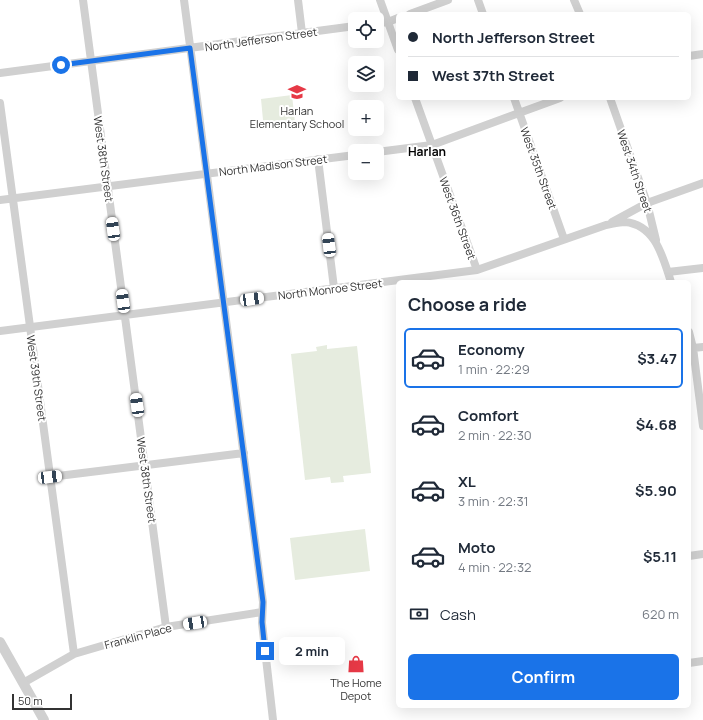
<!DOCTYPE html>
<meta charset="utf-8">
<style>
body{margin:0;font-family:Manrope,sans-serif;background:#f2f2f3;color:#1f2937;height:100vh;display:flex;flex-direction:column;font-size:15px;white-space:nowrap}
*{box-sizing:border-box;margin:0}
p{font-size:13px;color:#747a83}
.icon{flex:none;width:22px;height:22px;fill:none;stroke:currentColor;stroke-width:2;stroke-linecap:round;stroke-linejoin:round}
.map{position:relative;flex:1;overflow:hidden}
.panel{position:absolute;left:396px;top:280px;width:295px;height:428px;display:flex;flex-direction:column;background:#fff;border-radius:6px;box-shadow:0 4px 16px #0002}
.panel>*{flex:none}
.top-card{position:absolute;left:396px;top:12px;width:295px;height:88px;border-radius:6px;box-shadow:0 4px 16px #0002;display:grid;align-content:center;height:88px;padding:0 12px;background:#fff}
.tools{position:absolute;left:348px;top:12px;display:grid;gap:8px}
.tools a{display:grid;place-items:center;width:36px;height:36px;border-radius:6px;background:#fff;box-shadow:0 4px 16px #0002;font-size:20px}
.scale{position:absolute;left:12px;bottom:10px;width:60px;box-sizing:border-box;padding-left:4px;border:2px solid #333;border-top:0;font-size:11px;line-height:14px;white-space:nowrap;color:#333;-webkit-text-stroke:3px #fff;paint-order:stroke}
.end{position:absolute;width:18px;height:18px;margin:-9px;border:5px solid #1a73e8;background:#fff;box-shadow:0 0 0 2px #fff}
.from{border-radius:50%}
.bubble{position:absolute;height:28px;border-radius:6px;background:#fff;box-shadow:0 4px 16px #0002;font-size:13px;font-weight:700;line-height:28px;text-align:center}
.car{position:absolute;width:12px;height:24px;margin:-12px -6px;border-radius:5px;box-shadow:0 0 3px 1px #0007;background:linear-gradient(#fff 24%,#345 0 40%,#fff 0 76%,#345 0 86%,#fff 0)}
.top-card b{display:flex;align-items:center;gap:14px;height:38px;font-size:15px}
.top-card b+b{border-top:1px solid #e0e1e3}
.top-card i{width:10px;height:10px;background:#1f2937}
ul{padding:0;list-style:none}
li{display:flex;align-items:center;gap:12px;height:60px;margin:0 8px 6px;padding:0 4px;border:2px solid transparent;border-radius:6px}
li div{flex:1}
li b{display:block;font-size:15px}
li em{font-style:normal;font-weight:700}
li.active{border-color:#1a73e8}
li>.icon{width:36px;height:36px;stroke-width:1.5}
h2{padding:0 12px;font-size:18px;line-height:48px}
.pay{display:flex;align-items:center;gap:10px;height:44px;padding:0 12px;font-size:15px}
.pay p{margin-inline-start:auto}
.cta{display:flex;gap:8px;margin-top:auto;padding:8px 12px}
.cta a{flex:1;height:46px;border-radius:6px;background:#1a73e8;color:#fff;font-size:16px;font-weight:700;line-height:46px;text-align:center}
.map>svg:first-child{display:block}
.green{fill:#e6ecdf}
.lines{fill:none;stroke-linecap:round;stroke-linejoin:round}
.minor{stroke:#d0d0d0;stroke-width:8}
.tertiary{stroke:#d0d0d0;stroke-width:10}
.route{stroke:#1a73e8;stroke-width:5}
.labels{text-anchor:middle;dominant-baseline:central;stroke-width:4;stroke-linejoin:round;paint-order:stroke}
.street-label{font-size:11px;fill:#333;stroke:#fff}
.poi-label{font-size:11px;fill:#333;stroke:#fff}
.neighbourhood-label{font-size:12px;font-weight:bold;fill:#000;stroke:#fff}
</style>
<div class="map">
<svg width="703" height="720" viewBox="0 0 703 720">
<rect width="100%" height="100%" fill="#fff"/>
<!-- green -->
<path class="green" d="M292,95L295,123L267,126L263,120L261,99Z
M327,345V349L357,346L371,473L343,476L344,482L331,483L330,477L305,480L291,354L317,351L316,347Z
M365,529L370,571L295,580L290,538Z"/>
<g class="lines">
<!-- minor -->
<path class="minor" d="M83,0L166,627
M184,0L263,602L262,623L273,720
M298,0L302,33
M380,0L398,50
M478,0L483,14
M574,0L580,14
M410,14L448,0
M377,23L388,22L398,18
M689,56L703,54
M0,73L355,26
M415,98L477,270
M514,98L564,239
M610,98L647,203L656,240
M0,103L74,654
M377,152L432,145L560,98
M318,159L334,288
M0,200L355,155
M612,222L647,203L703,183
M668,272L703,268
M0,331L477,270L606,225C612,224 619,222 625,222C656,225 663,258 671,282
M689,332L693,348L703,426
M693,348L703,347
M50,477L244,453
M689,556L703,554
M689,663L703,661
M23,683L74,654L166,627L262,612"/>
<!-- tertiary -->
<path class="tertiary" d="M0,642L44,720"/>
</g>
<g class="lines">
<!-- route -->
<path class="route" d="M61,65L190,48L263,602L262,622L265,651"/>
</g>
<!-- icons -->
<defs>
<g id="school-bare" transform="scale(1.38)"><path d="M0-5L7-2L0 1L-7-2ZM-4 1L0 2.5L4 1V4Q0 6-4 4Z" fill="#e63946" stroke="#fff" stroke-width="2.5" paint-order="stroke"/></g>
<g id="shop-bare" transform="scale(1.38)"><path d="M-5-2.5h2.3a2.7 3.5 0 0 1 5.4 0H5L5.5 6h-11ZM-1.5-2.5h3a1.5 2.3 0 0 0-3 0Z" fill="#e63946" stroke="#fff" stroke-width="2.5" paint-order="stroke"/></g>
</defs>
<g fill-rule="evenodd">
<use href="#school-bare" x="297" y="92"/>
<use href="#shop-bare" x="356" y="664"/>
</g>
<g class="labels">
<!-- street labels -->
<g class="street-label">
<text transform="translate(261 39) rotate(-8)">North Jefferson Street</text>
<text transform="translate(104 159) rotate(82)">West 38th Street</text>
<text transform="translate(273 165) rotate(-7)">North Madison Street</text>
<text transform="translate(539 168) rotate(70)">West 35th Street</text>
<text transform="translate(635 171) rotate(71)">West 34th Street</text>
<text transform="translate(458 218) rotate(70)">West 36th Street</text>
<text transform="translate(330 289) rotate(-7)">North Monroe Street</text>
<text transform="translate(37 378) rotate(82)">West 39th Street</text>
<text transform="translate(147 480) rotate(82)">West 38th Street</text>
<text transform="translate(138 636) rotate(-15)">Franklin Place</text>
</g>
<!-- poi labels -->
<g class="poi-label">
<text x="297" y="110">Harlan<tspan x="297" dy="13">Elementary School</tspan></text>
<text x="356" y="682">The Home<tspan x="356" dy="13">Depot</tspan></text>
</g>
<!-- neighbourhood labels -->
<g class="neighbourhood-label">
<text x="427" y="151">Harlan</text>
</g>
</g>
</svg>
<div class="tools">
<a><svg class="icon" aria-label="locate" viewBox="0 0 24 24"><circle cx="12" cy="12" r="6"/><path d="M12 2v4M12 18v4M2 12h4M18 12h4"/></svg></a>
<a><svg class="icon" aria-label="layers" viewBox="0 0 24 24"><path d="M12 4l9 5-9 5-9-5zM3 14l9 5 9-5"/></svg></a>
<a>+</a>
<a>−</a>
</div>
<div class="scale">50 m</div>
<i class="end from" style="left:61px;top:65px"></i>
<i class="end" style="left:265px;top:651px"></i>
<div class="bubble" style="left:279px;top:637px;width:66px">2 min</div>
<i class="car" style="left:113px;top:229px;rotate:352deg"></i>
<i class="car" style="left:329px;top:245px;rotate:353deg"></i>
<i class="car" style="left:252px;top:299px;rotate:82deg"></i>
<i class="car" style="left:123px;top:301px;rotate:352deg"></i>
<i class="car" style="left:137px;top:405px;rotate:352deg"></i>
<i class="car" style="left:50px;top:477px;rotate:83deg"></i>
<i class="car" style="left:195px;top:623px;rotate:261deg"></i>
<div class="top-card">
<b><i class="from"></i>North Jefferson Street</b>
<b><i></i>West 37th Street</b>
</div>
<section class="panel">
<h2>Choose a ride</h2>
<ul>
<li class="active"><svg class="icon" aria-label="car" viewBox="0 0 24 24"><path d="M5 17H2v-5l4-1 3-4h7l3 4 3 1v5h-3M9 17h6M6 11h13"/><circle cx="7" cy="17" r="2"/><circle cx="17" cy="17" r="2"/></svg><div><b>Economy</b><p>1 min · 22:29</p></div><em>$3.47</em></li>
<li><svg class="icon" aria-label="car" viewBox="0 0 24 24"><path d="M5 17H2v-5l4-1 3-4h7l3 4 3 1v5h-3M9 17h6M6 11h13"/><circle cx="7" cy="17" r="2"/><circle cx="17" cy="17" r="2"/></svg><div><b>Comfort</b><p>2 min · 22:30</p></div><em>$4.68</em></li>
<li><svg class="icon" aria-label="car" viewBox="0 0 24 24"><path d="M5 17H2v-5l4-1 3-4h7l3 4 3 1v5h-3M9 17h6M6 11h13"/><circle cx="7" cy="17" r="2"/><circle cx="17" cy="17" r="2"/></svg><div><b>XL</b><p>3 min · 22:31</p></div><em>$5.90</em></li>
<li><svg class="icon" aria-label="car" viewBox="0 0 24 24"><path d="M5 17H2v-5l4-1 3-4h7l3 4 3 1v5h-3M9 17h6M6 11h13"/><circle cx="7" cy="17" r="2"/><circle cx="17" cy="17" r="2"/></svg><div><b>Moto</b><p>4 min · 22:32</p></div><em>$5.11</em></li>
</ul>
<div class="pay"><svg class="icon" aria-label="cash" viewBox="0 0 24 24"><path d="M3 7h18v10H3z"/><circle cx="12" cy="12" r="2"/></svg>Cash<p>620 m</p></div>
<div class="cta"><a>Confirm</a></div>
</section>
</div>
